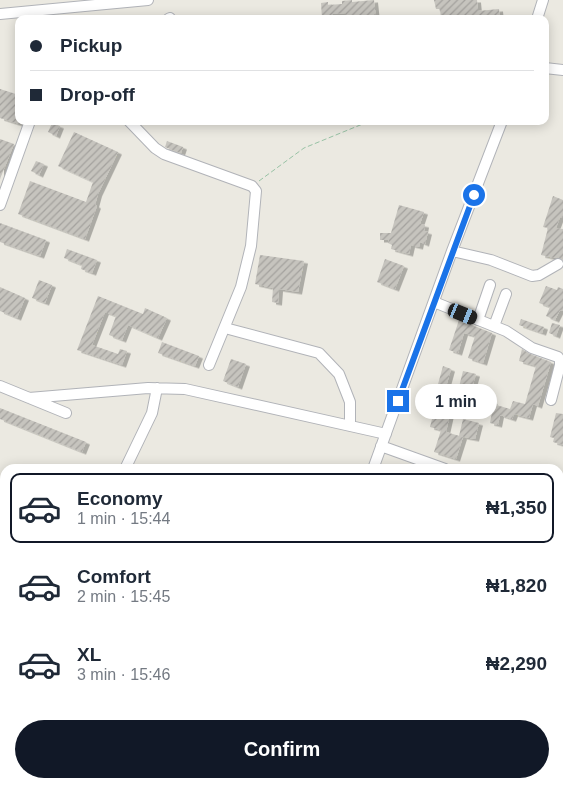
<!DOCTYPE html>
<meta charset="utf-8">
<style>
body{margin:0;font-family:Arial,sans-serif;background:#f6f6f7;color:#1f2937;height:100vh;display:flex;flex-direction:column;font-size:19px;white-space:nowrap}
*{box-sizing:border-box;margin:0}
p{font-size:16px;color:#747a83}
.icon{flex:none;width:28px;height:28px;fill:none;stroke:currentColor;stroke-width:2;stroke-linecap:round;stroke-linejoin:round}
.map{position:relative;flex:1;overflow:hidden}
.sheet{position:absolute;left:0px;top:464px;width:564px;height:324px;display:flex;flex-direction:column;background:#fff;border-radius:15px 15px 0 0;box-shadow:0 2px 12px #0003}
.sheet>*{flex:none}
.banner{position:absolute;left:15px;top:15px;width:534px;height:110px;border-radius:10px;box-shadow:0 2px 12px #0003;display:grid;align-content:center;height:110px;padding:0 15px;background:#fff}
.end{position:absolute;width:22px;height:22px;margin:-11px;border:6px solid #1a73e8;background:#fff;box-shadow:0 0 0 2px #fff}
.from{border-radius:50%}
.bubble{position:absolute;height:35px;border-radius:18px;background:#fff;box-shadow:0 2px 12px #0003;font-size:16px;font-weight:800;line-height:35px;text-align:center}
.car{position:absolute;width:15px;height:30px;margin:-15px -8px;border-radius:6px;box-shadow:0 0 4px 1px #0007;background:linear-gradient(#222 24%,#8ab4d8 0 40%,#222 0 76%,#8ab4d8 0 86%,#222 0)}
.banner b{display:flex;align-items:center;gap:18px;height:48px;font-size:19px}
.banner b+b{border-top:1px solid #e0e1e3}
.banner i{width:12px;height:12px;background:#1f2937}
ul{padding:9px 0 0;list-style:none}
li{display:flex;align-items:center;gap:15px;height:70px;margin:0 10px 8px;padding:0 5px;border:2px solid transparent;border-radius:10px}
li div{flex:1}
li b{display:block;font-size:19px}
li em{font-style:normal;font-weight:800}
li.current{border-color:#111827}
li>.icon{width:45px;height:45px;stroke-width:1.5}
.primary-button{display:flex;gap:10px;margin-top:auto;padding:10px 15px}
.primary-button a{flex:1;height:58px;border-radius:30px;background:#111827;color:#fff;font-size:20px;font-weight:800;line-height:58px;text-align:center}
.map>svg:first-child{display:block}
.building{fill:url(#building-hatch);filter:url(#shadow)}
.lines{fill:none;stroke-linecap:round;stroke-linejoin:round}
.minor-casing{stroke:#b1b3b8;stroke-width:12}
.path{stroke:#98c2a5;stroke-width:1;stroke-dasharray:5 2.5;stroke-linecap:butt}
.minor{stroke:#fff;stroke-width:10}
.route{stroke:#1a73e8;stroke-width:6}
</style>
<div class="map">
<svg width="563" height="787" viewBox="0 0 563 787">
<defs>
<pattern id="building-hatch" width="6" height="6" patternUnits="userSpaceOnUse" patternTransform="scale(1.25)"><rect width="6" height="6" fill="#c6c4be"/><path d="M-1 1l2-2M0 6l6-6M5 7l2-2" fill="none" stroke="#a4a29e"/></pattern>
<filter id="shadow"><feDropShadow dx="4" dy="2.5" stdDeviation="0" flood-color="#0004"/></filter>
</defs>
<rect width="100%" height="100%" fill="#ebe9e1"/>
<!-- building -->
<path class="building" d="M352,0V2L374,0L376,19H346V13L332,14L333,19H322L321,3L328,2V5L342,4V1Z
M434,0H477L478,11L499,9L500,19H441L440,9H436Z
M0,89L19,95V124L0,118Z
M52,123L60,126L56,136L48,132Z
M74,132L118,152L98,194L95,205L97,206L85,239L18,214L30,181L86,202L93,182L58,166Z
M0,139L14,144L0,179Z
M167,141L183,147L181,153L165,147Z
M36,161L44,164L39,175L31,171Z
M553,196L563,200V218L560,217L556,228L563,229V260L558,257L554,258L541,255L548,228L543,227Z
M399,205L424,212L420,224L425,225L424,231L428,232L425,244L420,242L419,247L411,245L409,254L391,249L392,245L388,243L389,240H380V233H391Z
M0,223L46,240L40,256L0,242Z
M67,249L97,260L92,273L81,269L82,265L64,258Z
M260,255L304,261L298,292L279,289L278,303L272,302L273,288L255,284Z
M385,259L404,266L395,289L377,282Z
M39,280L52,285L45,303L32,298Z
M546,286L557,290L558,287L563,289V311L560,310L555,320L546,316L550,307L539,303Z
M0,287L25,298L17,318L0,311Z
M98,296L143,314L145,308L167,318L158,338L128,325L122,340L109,335L116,316L105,312L92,345L118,354L120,349L127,351L122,365L77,350Z
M521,319L544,327L542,333L519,325Z
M459,320L492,333L483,363L468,358L475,336L464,333L458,353L449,350Z
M552,323L560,325L556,336L549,333Z
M162,342L199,356L195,366L158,353Z
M522,349L530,354L551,362L538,406L533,404L529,418L514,414L512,419L500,415L498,425L490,423L492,412L435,395L443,366L451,369L446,387L458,391L463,371L476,374L470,395L494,402L493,404L510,409L513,401L525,404L536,366L519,361Z
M231,359L246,364L238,387L223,381Z
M0,408L86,442L82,452L0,419Z
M434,411L450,414L446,432L463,437L456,459L434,452L441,430L430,427Z
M556,413L563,414V445L553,442L554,438L550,437Z
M463,419L479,423L475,439L459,436Z"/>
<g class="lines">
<!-- minor casing -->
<g class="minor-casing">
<path id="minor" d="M0,14L148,0
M168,19L170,18
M537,19L543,0
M545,68L563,70
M129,121L155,148L164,154L252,186L256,191L251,246L241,287L209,365
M0,205L30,121
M452,251L491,260L532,276L539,275L558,264
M434,302L506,331L532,348L558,357L560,360V365L551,400
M478,320L490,285
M494,326L506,294
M225,328L319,353L339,374L350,402V426
M0,386L66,413
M29,398L148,388L185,389L386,434
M381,446L445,469
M125,469L152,413L157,388
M373,469L452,251L502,121
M559,506L563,508
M0,523L5,525
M0,570L5,572
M0,698L5,697
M487,782L496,787
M260,787L261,782"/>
</g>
<!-- path -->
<path class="path" d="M259,181L304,148L370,121
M559,648L563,645"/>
<!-- minor -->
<use href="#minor" class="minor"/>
</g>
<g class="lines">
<!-- route -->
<path class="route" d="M398,401L474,195"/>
</g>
</svg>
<i class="end from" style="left:474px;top:195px"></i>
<i class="end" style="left:398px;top:401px"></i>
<div class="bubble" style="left:415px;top:384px;width:82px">1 min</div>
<i class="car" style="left:463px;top:314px;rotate:112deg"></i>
<div class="banner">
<b><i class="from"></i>Pickup</b>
<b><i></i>Drop-off</b>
</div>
<section class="sheet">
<ul>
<li class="current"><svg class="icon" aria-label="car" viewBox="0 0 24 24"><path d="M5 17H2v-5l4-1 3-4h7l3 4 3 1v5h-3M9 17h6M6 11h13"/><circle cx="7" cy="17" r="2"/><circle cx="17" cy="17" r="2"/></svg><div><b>Economy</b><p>1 min · 15:44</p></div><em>₦1,350</em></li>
<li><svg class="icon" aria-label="car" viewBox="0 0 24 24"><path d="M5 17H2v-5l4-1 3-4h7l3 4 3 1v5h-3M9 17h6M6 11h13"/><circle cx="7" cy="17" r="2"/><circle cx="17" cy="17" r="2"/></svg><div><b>Comfort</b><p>2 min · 15:45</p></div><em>₦1,820</em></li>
<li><svg class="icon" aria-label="car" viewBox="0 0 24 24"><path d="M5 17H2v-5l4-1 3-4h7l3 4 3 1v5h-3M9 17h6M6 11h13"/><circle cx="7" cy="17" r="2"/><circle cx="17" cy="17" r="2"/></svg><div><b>XL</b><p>3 min · 15:46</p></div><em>₦2,290</em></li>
</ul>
<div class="primary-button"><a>Confirm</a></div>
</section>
</div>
